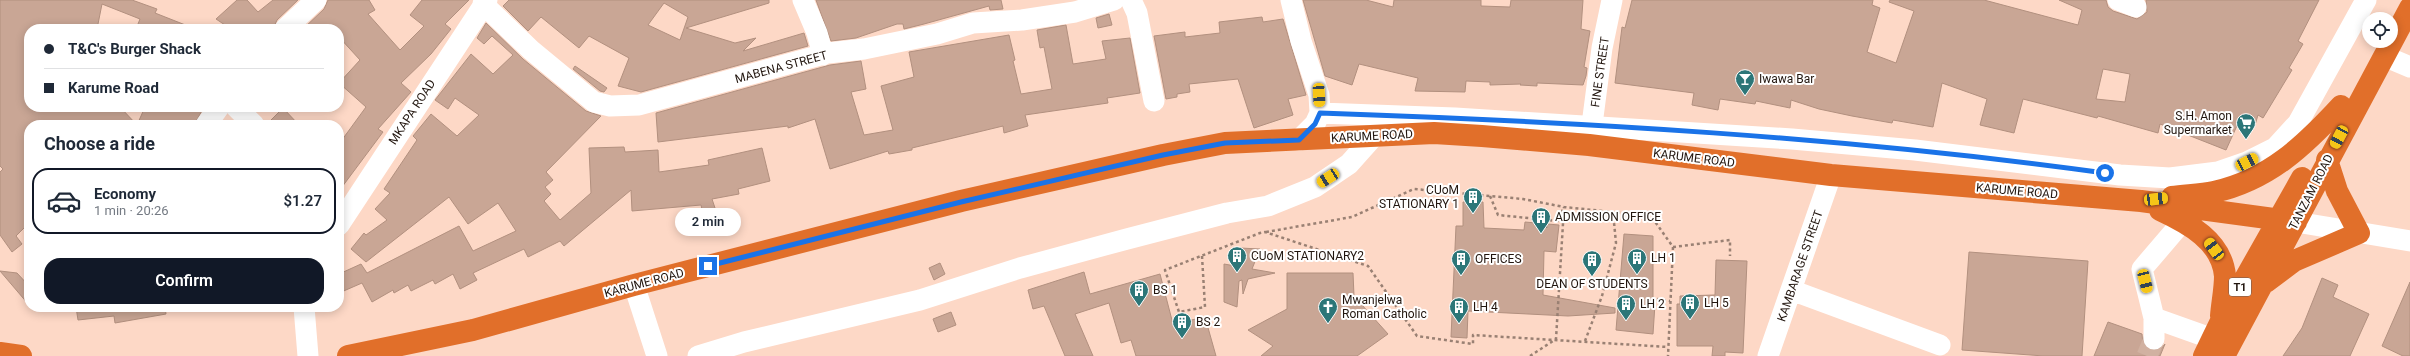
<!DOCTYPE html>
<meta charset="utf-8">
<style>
body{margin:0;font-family:Roboto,sans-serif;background:#f2f2f3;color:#1f2937;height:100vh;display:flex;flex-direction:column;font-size:15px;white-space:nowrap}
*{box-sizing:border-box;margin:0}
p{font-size:13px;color:#747a83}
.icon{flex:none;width:22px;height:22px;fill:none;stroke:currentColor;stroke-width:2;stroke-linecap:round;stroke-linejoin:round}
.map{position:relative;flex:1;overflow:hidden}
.details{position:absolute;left:24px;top:120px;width:320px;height:192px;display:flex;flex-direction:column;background:#fff;border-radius:16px;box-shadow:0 2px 10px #0003}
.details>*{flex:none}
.guide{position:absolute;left:24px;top:24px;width:320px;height:88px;border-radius:16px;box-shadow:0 2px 10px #0003;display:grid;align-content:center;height:88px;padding:0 20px;background:#fff}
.controls{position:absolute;left:2362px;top:12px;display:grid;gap:8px}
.controls a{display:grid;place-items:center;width:36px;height:36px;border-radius:50%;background:#fff;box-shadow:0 2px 10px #0003;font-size:20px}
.end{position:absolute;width:18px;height:18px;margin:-9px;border:5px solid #1a73e8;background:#fff;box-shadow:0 0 0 2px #fff}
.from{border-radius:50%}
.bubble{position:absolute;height:28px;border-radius:14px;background:#fff;box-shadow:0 2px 10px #0003;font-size:13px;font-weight:600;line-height:28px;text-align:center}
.car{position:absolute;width:12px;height:24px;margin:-12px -6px;border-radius:5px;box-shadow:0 0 3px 1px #0007;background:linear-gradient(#f5c518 24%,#345 0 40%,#f5c518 0 76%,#345 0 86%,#f5c518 0)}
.guide b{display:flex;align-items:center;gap:14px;height:38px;font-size:15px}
.guide b+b{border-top:1px solid #e0e1e3}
.guide i{width:10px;height:10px;background:#1f2937}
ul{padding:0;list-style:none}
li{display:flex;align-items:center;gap:12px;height:66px;margin:0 8px 6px;padding:0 12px;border:2px solid transparent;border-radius:16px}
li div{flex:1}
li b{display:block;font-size:15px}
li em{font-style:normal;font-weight:600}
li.active{border-color:#111827}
li>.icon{width:36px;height:36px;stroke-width:1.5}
h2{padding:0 20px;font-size:18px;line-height:48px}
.button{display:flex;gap:8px;margin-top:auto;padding:8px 20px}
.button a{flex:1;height:46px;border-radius:16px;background:#111827;color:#fff;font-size:16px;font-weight:600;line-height:46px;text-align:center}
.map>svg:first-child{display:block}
.building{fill:#c9a695;stroke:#b2907f;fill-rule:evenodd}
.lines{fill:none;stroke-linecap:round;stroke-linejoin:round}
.minor-tunnel{stroke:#d1b1a1;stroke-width:21;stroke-dasharray:21 10;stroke-linecap:butt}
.path{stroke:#998073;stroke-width:2.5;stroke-dasharray:3 3;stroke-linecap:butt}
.minor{stroke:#fff;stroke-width:21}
.highway{stroke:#e16f2a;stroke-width:22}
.route{stroke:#1a73e8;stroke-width:5}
.labels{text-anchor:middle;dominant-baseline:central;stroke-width:4;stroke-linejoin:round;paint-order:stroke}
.shield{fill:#fff;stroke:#645b56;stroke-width:1}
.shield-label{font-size:11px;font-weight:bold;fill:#21150e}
.street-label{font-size:12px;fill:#21150e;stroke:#fff}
.poi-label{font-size:12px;fill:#21150e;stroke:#fff;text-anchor:start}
</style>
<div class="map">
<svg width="2410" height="356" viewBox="0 0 2410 356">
<rect width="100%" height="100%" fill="#fdd8c6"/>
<!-- building -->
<path class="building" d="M0,0H132L157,9L155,13L193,28L136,29L140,19L102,4L97,29H29V107H120L137,125H29V223L16,236L22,244L12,252L0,235V172L3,169L0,166Z
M237,0H247L258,12L273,0H298L277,20L273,29H231L216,19Z
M328,0H369L375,10L368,14L400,50L424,26L410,15L422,0H469L445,24L451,29L431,54L401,83L411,92L378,129L383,132L339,191V144L366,107L339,83L360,60L339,37V29H303L324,9Z
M509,0H769V3L686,28L735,43L756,38L743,51L804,33L808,46L641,92L618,86L629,58L589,36L579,48L541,17L528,31L503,6ZM664,3L688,17L680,40L648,25Z
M816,0H1001L1003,9L990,10L989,6L924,24L904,29L903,24H897L856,38L831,41Z
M1303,0H1366L1393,7L1394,0H1481V6L1510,7L1511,0H1583L1581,29L1590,31L1584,67L1587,68L1586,76L1583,85L1537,83V86L1520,85L1521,84L1490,85V82L1466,81L1465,92L1415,91L1418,78L1359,64L1352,85L1325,76Z
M1632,0H1873L1872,5L1880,8L1867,52L1896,63L1914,11L1889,2L1890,0H1984L2078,25L2082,10L2059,0H2106L2108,7L2113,11L2137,19L2147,12L2146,0H2319L2298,41L2303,44L2289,68L2292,70L2263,118L2258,115L2255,125L2240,119L2226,150L2160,124L2158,133L2098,116L2097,118L2023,99L2014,133L1980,125L1987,99L1942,83L1933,127L1893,120L1892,123L1852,116L1819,109L1791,100L1790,108L1756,101L1755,104L1720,99L1718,110L1692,105L1694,93L1615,83L1622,27L1625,28ZM2103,69L2130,74L2125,102L2096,99Z
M1109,14L1112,25L1098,28L1096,18Z
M1262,17L1263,22L1283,19L1306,95L1288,99L1293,115L1254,128L1238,79L1189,84L1190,92L1177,94V97L1166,99L1154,36L1185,32V37L1220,33L1219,22Z
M486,23L523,59L586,111L601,116L546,172L553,180L545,187L551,194L544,201L560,220L591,193L589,148L624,147L625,152L658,150L659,172L709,165L708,160L762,148L770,181L738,189L739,194L712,199L717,214L704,218L701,205L632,211L631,190L564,246L560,241L528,257L524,249L473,273L477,280L460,289L453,274L435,284L433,280L411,291L408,285L394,293L393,290L372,302L362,283L339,293V274L361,264L367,273L459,226L473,251L516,231L498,203L468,224L449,197L366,262L351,249L364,233L366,235L387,220L375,209L390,193L384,189L417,140L413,136L431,114L457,136L479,115L455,98L448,109L435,100L471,54L493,74L513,55L492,36L484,44L477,38Z
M1066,25L1073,64L1106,59L1102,41L1130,38L1140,93L1107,98L1108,103L1025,115L1028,126L1004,133L1003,126L912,148V150L889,154L888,151L830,169L815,119L788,128V126L658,142L656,113L830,65L861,61L866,89L851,92L864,135L893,130L881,86L914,77L909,52L1009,35L1015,60L1013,61L1021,94L1052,89L1044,47L1040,48L1037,30Z
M575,66L607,88L604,92L600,91L573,69Z
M145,107H204L194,125H137Z
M283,108L299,125H266Z
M1463,202H1483L1484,228L1524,230L1525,222L1559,225L1556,252L1544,251L1543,295L1615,308V313L1568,316L1468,311L1467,338L1451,337L1456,226H1463Z
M1624,234L1653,236V304H1655L1653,334L1616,330Z
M1240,248L1260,249L1252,269L1275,273L1248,279L1243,294L1242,280L1239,281L1237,307L1224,302V264L1241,267Z
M1969,252L2088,261L2082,356H2044L1962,350Z
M1716,260L1747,261L1743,353L1725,352V356H1712L1713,346H1677V304H1680V296L1715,295Z
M940,263L945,274L934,280L929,268Z
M0,271L17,273L29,286V305Z
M1084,272L1090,294L1160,274L1173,324L1205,317L1216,356H1136L1131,340L1121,343L1109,303L1075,314L1093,356H1065L1044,306L1033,309L1028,290Z
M1287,273H1353L1354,296L1388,334L1357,356H1261L1273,346L1248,330L1287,309Z
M2322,278L2338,285L2333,297L2369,314L2350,356H2283L2302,328Z
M2410,282V356H2403L2382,346Z
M76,307H165L166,314L115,323L114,316L78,320Z
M951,312L956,325L938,332L933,319Z
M2108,322L2142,334L2143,345L2148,350H2160L2165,344L2160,356H2094Z"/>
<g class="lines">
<!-- minor-tunnel -->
<path class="minor-tunnel" d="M2147,356L2154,339"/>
<!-- path -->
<path class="path" d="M1490,196L1498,215L1558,221L1563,209
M1546,220V228
M1266,232L1352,217L1414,189L1523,199L1564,207L1651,216L1673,247L1668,356
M1673,247L1730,240V256
M1202,256L1205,307L1179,312L1165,270L1260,233L1265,232L1368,266L1417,336L1473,344V335L1668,347
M1657,299L1670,301
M1585,341L1602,296L1616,243L1613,212
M1530,356L1556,339L1564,207"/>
<!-- minor -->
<path class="minor" d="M803,0L817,33L823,55
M1131,0L1137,13L1154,101
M1291,0L1301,41L1319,95L1320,113L1315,124L1299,140
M2118,0L2136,7
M483,4L531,50L594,102L610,106L639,105L828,53L864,49L937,34L973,23L1022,20L1075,12L1114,0
M285,29L316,0
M2384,56L2410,67
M236,107L254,125
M1320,113L1455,118L1792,139L1915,150L2120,175L2170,178L2218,172L2247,162L2275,148L2298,123L2366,0
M206,125L219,107
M1590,140L1602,48L1612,0
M2183,221L2142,269L2154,318L2213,339
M2296,222L2410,241
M339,225L487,0
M634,285L657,356
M1791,290L1940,345
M304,307L308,356
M2154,339V318
M698,356L744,342L920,300L1020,268L1127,239L1227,213L1268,206L1315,187L1349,164L1374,136
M1768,356L1831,175"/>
<!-- highway -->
<path class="highway" d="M2172,197C2186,195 2201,195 2214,192C2269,180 2305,145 2341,106
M2160,210C2188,223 2222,241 2225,276C2225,289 2222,303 2221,316
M2266,282L2294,261L2359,233L2337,191L2327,160
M0,353L21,356
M348,356L473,330L634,285L961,201L1163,155L1225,143L1434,133L1482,136L1589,145L1831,175L2141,201L2296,222
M2204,356L2220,323L2302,178
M2224,356L2410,8"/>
</g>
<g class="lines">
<!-- route -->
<path class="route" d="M708,266L961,202L1163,155L1225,143L1299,140L1315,124L1320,113C1582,122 1845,137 2105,173"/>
</g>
<!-- icons -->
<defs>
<g id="bar-pin" transform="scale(1)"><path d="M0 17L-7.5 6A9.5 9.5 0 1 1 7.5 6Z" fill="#2c7678" stroke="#fff"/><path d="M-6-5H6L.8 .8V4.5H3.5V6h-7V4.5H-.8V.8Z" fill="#fff"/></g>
<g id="supermarket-pin" transform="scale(1)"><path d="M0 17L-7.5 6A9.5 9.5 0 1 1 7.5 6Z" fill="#2c7678" stroke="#fff"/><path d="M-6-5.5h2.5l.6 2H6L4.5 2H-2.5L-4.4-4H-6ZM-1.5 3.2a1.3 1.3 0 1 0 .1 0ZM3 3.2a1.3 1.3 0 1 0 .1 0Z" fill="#fff"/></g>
<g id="building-pin" transform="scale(1)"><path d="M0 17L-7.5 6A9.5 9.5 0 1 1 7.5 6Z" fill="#2c7678" stroke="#fff"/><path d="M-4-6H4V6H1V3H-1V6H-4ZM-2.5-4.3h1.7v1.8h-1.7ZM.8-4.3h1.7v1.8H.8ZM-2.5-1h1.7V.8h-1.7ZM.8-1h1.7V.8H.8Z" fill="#fff"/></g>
<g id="church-pin" transform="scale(1)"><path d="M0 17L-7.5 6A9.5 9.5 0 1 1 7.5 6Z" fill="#2c7678" stroke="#fff"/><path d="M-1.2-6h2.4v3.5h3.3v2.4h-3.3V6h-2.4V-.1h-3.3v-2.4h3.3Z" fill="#fff"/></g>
</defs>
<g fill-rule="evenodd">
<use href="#bar-pin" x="1745" y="79"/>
<use href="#supermarket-pin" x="2246" y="123"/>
<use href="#building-pin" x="1473" y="197"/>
<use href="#building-pin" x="1541" y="217"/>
<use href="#building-pin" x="1237" y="256"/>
<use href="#building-pin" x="1637" y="258"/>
<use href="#building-pin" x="1461" y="259"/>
<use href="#building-pin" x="1592" y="260"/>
<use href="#building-pin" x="1139" y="290"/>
<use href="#building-pin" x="1690" y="303"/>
<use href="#building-pin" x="1626" y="304"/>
<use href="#church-pin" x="1328" y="307"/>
<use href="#building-pin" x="1459" y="307"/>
<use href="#building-pin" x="1182" y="322"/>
</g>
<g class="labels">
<!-- shield labels -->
<rect class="shield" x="2229" y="278" width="22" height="18" rx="3"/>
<g class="shield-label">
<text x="2240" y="287">T1</text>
</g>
<!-- street labels -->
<g class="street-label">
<text transform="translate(781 67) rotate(-15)">MABENA STREET</text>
<text transform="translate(1600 72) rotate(-82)">FINE STREET</text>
<text transform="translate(412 112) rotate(-57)">MKAPA ROAD</text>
<text transform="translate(1372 136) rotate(-3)">KARUME ROAD</text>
<text transform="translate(1694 158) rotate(7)">KARUME ROAD</text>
<text transform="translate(2017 191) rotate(5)">KARUME ROAD</text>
<text transform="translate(2311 192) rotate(-63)">TANZAM ROAD</text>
<text transform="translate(1800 266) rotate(-71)">KAMBARAGE STREET</text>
<text transform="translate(644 283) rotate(-15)">KARUME ROAD</text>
</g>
<!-- poi labels -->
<g class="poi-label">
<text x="1759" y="79">Iwawa Bar</text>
<text x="2232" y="116" text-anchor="end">S.H. Amon<tspan x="2232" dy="14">Supermarket</tspan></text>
<text x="1459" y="190" text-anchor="end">CUoM<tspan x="1459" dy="14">STATIONARY 1</tspan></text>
<text x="1555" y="217">ADMISSION OFFICE</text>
<text x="1251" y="256">CUoM STATIONARY2</text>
<text x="1651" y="258">LH 1</text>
<text x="1475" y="259">OFFICES</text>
<text x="1592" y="284" text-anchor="middle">DEAN OF STUDENTS</text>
<text x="1153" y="290">BS 1</text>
<text x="1342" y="300">Mwanjelwa<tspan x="1342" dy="14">Roman Catholic</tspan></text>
<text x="1704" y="303">LH 5</text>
<text x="1640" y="304">LH 2</text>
<text x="1473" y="307">LH 4</text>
<text x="1196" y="322">BS 2</text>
</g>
</g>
</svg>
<div class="controls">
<a><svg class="icon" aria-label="locate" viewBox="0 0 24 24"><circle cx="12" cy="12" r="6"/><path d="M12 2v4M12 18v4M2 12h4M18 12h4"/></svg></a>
</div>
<i class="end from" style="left:2105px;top:173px"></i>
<i class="end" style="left:708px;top:266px"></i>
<div class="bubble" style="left:675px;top:208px;width:66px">2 min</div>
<i class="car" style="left:1319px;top:95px;rotate:177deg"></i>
<i class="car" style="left:2339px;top:137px;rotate:208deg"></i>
<i class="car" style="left:2247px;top:162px;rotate:63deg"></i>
<i class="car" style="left:1328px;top:178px;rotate:237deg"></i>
<i class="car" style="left:2156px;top:199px;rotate:83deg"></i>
<i class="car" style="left:2214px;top:249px;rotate:323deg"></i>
<i class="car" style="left:2145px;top:281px;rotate:166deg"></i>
<div class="guide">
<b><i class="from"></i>T&amp;C's Burger Shack</b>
<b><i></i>Karume Road</b>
</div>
<section class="details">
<h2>Choose a ride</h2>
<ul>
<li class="active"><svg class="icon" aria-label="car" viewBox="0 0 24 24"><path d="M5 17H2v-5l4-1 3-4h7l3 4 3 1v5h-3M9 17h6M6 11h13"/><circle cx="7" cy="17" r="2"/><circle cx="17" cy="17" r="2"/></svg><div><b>Economy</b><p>1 min · 20:26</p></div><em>$1.27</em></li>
</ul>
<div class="button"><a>Confirm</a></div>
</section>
</div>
